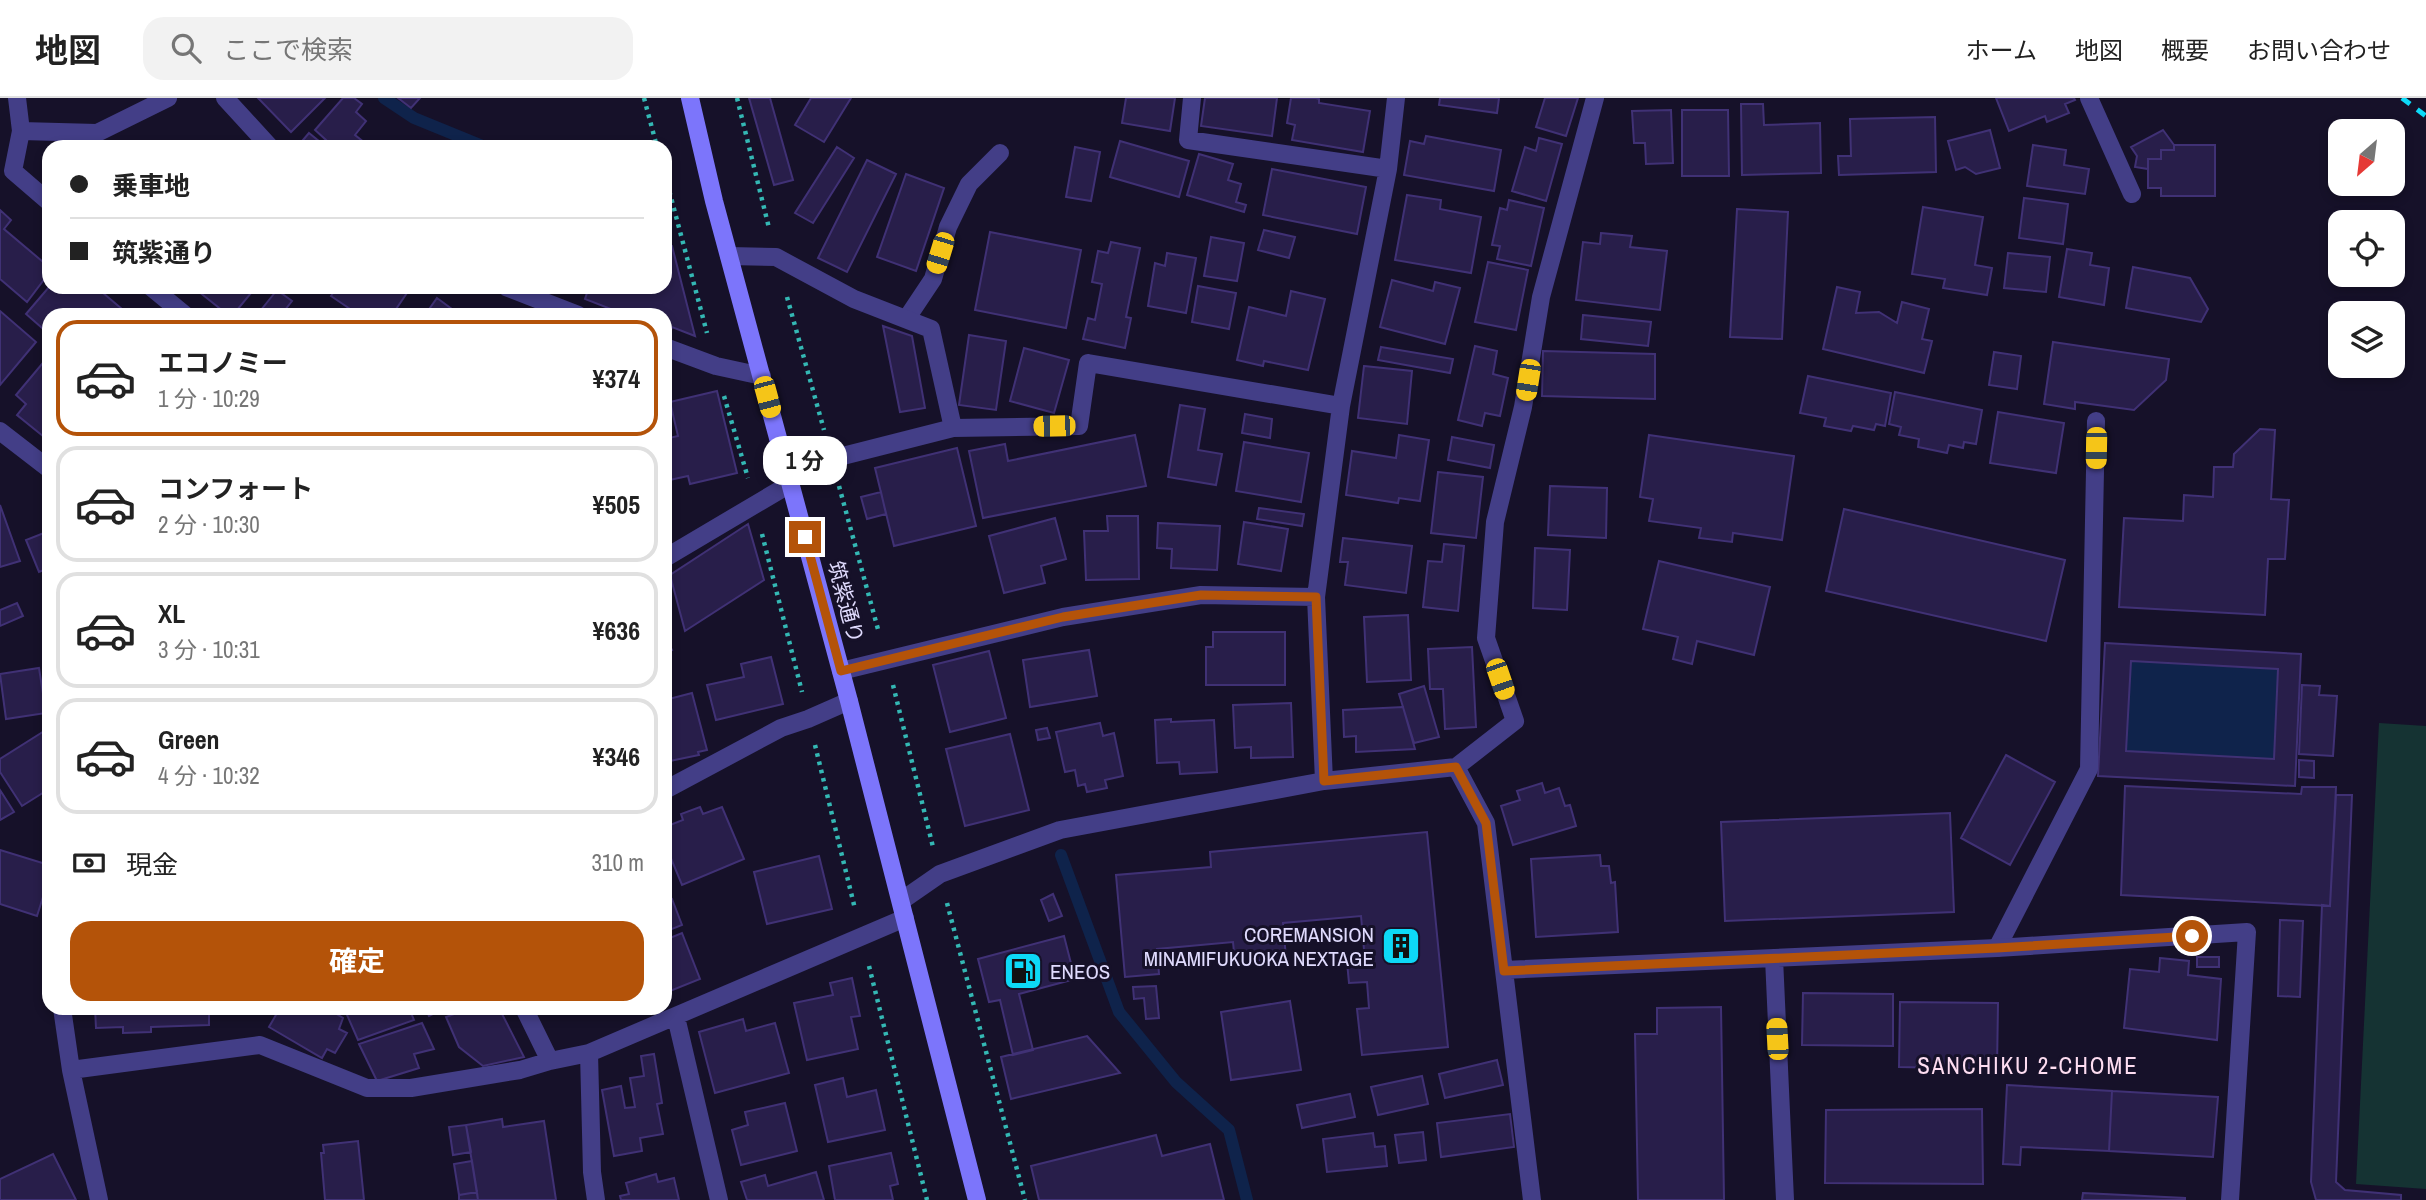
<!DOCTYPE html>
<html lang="ja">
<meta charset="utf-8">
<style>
body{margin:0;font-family:"Archivo Narrow","Noto Sans JP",sans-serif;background:#f2f2f2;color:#222;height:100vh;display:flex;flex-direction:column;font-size:26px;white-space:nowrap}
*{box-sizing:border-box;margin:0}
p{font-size:23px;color:#767676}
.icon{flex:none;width:38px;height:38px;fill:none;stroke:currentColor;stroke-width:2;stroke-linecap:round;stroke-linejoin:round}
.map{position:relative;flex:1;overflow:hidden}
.details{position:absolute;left:42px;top:210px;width:630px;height:707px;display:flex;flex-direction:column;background:#fff;border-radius:21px;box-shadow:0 4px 10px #0003}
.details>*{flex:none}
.banner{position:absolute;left:42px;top:42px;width:630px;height:154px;border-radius:21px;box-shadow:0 4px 10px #0003;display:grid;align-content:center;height:154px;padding:0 28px;background:#fff}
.needle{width:46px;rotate:208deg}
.tools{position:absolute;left:2328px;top:21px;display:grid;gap:14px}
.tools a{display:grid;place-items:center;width:77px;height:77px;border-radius:14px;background:#fff;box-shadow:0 4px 10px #0003;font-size:35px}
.end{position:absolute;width:32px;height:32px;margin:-16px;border:9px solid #b45309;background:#fff;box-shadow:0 0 0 4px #fff}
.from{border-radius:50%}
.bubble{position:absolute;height:49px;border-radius:21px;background:#fff;box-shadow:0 4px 10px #0003;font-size:23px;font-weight:700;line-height:49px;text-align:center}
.car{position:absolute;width:21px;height:42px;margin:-21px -10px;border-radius:9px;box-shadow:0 0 5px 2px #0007;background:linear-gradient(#f5c518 24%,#345 0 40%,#f5c518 0 76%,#345 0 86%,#f5c518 0)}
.banner b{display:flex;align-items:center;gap:24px;height:66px;font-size:26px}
.banner b+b{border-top:2px solid #e0e0e0}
.banner i{width:18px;height:18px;background:#222}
ul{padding:12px 0 0;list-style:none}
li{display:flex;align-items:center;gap:21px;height:116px;margin:0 14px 10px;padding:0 14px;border:4px solid #e0e0e0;border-radius:21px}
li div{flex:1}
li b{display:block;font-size:26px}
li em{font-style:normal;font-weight:700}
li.current{border-color:#b45309}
li>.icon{width:63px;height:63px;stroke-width:1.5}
.pay{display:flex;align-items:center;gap:18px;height:77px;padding:0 28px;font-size:26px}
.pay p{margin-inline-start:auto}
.button{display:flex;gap:14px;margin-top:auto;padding:14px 28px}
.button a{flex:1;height:80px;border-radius:21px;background:#b45309;color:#fff;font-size:28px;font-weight:700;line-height:80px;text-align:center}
header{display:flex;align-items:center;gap:42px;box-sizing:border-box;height:98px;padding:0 35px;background:#fff;border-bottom:2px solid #e0e0e0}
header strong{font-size:33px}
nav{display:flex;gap:38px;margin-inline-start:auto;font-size:24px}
.search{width:490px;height:63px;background:#f2f2f2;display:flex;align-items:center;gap:18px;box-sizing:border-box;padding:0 24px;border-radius:21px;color:#767676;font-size:26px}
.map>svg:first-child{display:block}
.pitch{fill:#153333}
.water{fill:#0f234b}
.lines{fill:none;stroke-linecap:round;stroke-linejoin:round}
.stream{stroke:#0f234b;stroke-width:12}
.building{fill:#281e4a;stroke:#403175;stroke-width:2;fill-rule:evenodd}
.path{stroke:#34b8b4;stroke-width:4.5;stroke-dasharray:3.5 5;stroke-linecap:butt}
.lane{stroke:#433e87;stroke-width:18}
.street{stroke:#433e87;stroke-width:18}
.secondary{stroke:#7c75fb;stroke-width:18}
.rail{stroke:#0dd9f7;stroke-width:5;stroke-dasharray:10 9;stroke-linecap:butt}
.route{stroke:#b45309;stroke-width:9}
.labels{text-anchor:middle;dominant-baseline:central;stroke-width:6;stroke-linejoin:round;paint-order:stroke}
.street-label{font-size:21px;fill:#e0dbfe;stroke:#161129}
.poi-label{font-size:21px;fill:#e0dbfe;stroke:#161129;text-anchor:end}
.neighbourhood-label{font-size:23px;letter-spacing:2px;fill:#feddf1;stroke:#161129}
</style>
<header>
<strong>地図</strong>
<div class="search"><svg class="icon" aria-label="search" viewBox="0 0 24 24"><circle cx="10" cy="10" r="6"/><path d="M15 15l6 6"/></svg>ここで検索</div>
<nav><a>ホーム</a><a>地図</a><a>概要</a><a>お問い合わせ</a></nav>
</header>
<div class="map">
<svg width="2426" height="1102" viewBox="0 0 2426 1102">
<rect width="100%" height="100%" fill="#161129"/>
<!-- pitch -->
<path class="pitch" d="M2379,625L2426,628V1091L2356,1086Z"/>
<!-- water -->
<path class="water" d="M2131,563L2278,571L2274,661L2126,653Z"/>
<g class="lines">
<!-- stream -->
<path class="stream" d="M384,0L414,20L485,49
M1061,757L1119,914L1176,984L1229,1032L1247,1102"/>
</g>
<!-- building -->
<path class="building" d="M258,0H325L291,34Z
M343,0H354L362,6L356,14L366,23L355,37L370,49H321L326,42L315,32Z
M398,0H420L411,10Z
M749,0H770L793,82L774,87Z
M811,0H851L824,44L795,27Z
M1126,0H1175L1170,33L1122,25Z
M1205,0H1277L1272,38L1201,28Z
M1291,0H1316L1319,1V5L1370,13L1363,54L1292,42L1295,27L1287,25Z
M1440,0H1499L1497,15L1439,7Z
M1545,0H1578L1566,38L1536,29Z
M1996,0H2074L2075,2L2065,6L2069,15L2047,24L2045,18L2009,33Z
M1741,6H1763L1764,27L1820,25L1821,75L1742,77Z
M1671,12L1673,65L1646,66L1645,45H1634L1632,13Z
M1682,12H1728L1729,78H1682Z
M1935,19L1936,74L1839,77L1838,58H1851L1850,21Z
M1990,32L2000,70L1976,76L1965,69L1956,72L1948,43Z
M2163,32L2174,47V52H2161V61H2148V71L2135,69L2137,58L2131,49Z
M309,35L320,44L316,49H297Z
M1426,38L1501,52L1494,93L1404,77L1410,43L1424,46Z
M1539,40L1562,46L1546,103L1512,93L1525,49L1536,53Z
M1120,43L1189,63L1179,99L1110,79Z
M2033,47L2066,52L2064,67L2089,71L2085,96L2027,88Z
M2174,47H2215V98H2161V90H2148V61H2161V52H2174Z
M837,49L854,60L813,125L795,115Z
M1075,49L1100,54L1091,103L1066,99Z
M1199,56L1233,66L1228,82L1241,86L1236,104L1246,107L1244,114L1187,97Z
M867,62L896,76L847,174L818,160Z
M1272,71L1366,89L1357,136L1263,117Z
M906,76L944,90L916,173L877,159Z
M1407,97L1441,102L1440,111L1481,119L1471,175L1395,162Z
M2024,100L2068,106L2063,146L2019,140Z
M1509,102L1544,110L1531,168L1497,161L1500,148L1492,147L1500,110L1507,112Z
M1923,109L1983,119L1975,167L1992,170L1987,197L1943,190L1945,181L1912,176Z
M1737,111L1788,114L1782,241L1730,239Z
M0,112L11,122L4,131L49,169V175L27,204L0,181Z
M1264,132L1295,139L1289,160L1258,152Z
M990,134L1081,152L1066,230L975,212Z
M1601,135L1632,138L1630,149L1667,153L1660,212L1576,202L1583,144L1600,146Z
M1211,139L1244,145L1237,183L1204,178Z
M1111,144L1140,150L1126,219L1131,220L1125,250L1083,241L1088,220L1095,222L1102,186L1092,184L1098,153L1108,155Z
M665,145L672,148L695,238L672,229L670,235L665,233V217H626L585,201L589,189H665Z
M2067,151L2092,155L2090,167L2109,170L2104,207L2059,199Z
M1167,155L1196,160L1186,215L1148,208L1155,165L1165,168Z
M2008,155L2050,159L2046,194L2004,190Z
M1488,164L1528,172L1516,232L1475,224Z
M2133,169L2190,180L2208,211L2201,224L2126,210Z
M1392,182L1433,193L1435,184L1460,190L1445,246L1380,229Z
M1198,188L1236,195L1229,231L1192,224Z
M49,189H96L129,217H49V236L26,216Z
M193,189H256L233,217H228Z
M337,189H411L392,217H359L331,198Z
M1837,189L1860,194L1856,215L1879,214L1897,225L1902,204L1929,211L1922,241L1932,243L1924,275L1823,251Z
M277,192L292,203L281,217H257Z
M1291,193L1325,201L1308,272L1264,263L1263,268L1237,262L1249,209L1286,218Z
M437,200L460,217H425Z
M0,213L36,244L0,287Z
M1583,217L1651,224L1648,248L1581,241Z
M883,228L912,238L925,310L900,314Z
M969,237L1006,243L996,312L959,307Z
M2053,244L2169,261L2166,282L2134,312L2075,304V311L2044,306Z
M1475,248L1497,253L1493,276L1508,280L1500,318L1485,315L1482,328L1458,322Z
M1381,249L1453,261L1450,275L1378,262Z
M1024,250L1069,262L1054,315L1010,303Z
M1543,253L1655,256V301L1542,298Z
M1994,254L2021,258L2017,291L1989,287Z
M47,260L49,262V343L17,317L26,306L16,297Z
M1364,268L1412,273L1407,326L1358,320Z
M1808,278L1891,295L1885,328L1876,326L1874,332L1853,328L1851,333L1824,328L1826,320L1800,315Z
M717,293L737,375L690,386L688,378L665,383V341L678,338L670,304Z
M1895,294L1982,312L1976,346L1964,344L1963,350L1949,347L1947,355L1918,349L1919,341L1899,337L1901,329L1889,326Z
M1180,307L1205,311L1198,352L1222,356L1216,387L1168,379Z
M1998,314L2064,325L2056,375L1990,365Z
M1245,316L1272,321L1270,340L1242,335Z
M2260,331L2275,332L2271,401L2289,402L2285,461H2268L2265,517L2119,509L2124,420L2183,423L2184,397L2213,399L2214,369H2233L2234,356Z
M1135,337L1146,388L983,420L969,353L1005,346L1008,363Z
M1399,337L1429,342L1420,403L1399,400L1398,405L1346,397L1352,353L1396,360Z
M1649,337L1794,358L1782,442L1733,435L1732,444L1699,440L1701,430L1649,423L1653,401L1640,399Z
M1452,339L1494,347L1490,370L1448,362Z
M1244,344L1309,355L1301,404L1236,393Z
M957,350L976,428L894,448L875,370Z
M1438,374L1483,379L1476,440L1431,435Z
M1550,388L1607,390L1606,440L1548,437Z
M881,394L886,416L867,421L861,399Z
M0,407L20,463L0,469Z
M1259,410L1304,416L1302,428L1257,421Z
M1844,411L2065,462L2046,543L1826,493Z
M1107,418H1138L1139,481L1086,482L1084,433H1108Z
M1055,420L1066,461L1041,468L1045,485L1004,495L989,438Z
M1244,424L1288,431L1281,473L1238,466Z
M1158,425L1220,428L1217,472L1171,470L1172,451L1157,450Z
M748,426L764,482L685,533L670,477Z
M49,433V470L39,474L26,442Z
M1343,440L1412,448L1406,495L1345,487L1348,464H1340Z
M1444,446L1464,448L1458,513L1423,509L1428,463L1442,464Z
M1535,450L1570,452L1567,512L1533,510Z
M1659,463L1770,489L1754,557L1697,543L1692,566L1673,561L1678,539L1643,531Z
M17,505L23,518L0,528V512Z
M1408,517L1411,582L1367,584L1364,519Z
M1213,534H1285V587H1206V549H1213Z
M665,538L672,552L665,556Z
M2105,545L2301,556L2295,688L2098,678ZM2131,563L2278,571L2274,661L2126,653Z
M1472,549L1476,629L1445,631L1443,591H1430L1428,551Z
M1089,552L1097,598L1030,609L1023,562Z
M989,553L1006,620L950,634L933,567Z
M771,559L783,606L716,622L707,587L744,579L741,566Z
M39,570L46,615L6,621L0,576Z
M2302,587L2320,588L2319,597L2337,598L2333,658L2299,656Z
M1424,588L1439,639L1414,645L1399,596Z
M692,595L707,652L698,654L699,657L665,664V602Z
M1291,605L1293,659L1251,660V649L1235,650L1233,607Z
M1403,609L1415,651L1356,654V638L1344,639L1343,612Z
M1171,621V624L1214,622L1217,674L1180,676L1179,664L1157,665L1155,622Z
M1100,625L1103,638L1114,635L1123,678L1105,682L1107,690L1087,694L1085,686L1078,688L1075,672L1065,674L1056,634Z
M49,630V691L22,708L0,674V661Z
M1047,630L1050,640L1038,642L1036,632Z
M1010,636L1029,712L965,728L946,651Z
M2006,657L2055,684L2010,767L1961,740Z
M2299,662L2314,663V680L2299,679Z
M1542,685L1545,695L1559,690L1565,708L1570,707L1576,728L1513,747L1501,708L1520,702L1517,693Z
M2125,688L2301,696L2302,689H2336L2330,808L2121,797Z
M0,692L14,714L0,722Z
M2336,697H2352L2336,1084L2345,1092L2401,1097V1102H2316L2311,1084L2322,807L2330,808Z
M700,709L703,716L722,709L744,761L682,787L665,746V729L683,722L681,716Z
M1950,715L1954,814L1725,823L1721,724Z
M1427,734L1448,949L1362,957L1357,911L1369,910L1367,884L1349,885L1347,864L1365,863L1361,818L1283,825L1286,860L1235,865L1233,844L1157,851L1159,876L1125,879L1116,777L1211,769L1210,754Z
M0,752L49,767V780L37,818L0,806Z
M1600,757L1601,768H1609L1611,785L1615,784L1618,834L1536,839L1531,761Z
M819,758L832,811L767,826L754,774Z
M1053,796L1062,818L1049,823L1041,802Z
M672,801L682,827L667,833L665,828V803Z
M2280,822L2303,823L2300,899L2278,898Z
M682,835L700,881L665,895V842Z
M1064,838L1075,881L1019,896L1033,952L1013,957L1000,902L989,904L978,861Z
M2197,859H2219V869H2197Z
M2160,860L2189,863L2188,877L2221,881L2217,942L2124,930L2130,871L2159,874Z
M852,880L860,918L851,919L858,951L807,962L794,905L833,897L830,885Z
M1156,888L1159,920L1146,921L1144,900L1134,901L1133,889Z
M1803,895L1893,896V948L1802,947Z
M1290,903L1301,972L1231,982L1221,914Z
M1900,904L1998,905L1997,971L1899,969Z
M1721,909L1724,1102H1638L1635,936H1657V910Z
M95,910H209V927L151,929V934L123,935V929L96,930Z
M280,910H327L343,920L339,931L347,935L335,955L327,951L322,960L269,929Z
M344,910H409L414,922L358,942Z
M425,910H445L429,918Z
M470,910H499L524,959L483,968L459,949L446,919Z
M743,921L746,933L775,925L789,975L715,995L699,934Z
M422,925L434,951L414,956L419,970L377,983L359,946Z
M1087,938L1120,975L1011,1001L1001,959Z
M654,956L662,1005L657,1006L663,1036L640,1040L642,1053L614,1058L602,992L621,988L625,1010L635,1009L630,980L644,978L641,958Z
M1497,962L1503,987L1445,1000L1439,976Z
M1422,978L1428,1006L1378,1017L1371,989Z
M843,980L847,999L876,992L885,1032L828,1044L815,987Z
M2007,987L2112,993L2109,1053L2021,1049L2020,1067L2003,1066Z
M2112,993L2218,999L2213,1059L2109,1053Z
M1350,996L1355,1019L1302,1030L1297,1007Z
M785,1005L797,1053L741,1067L732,1032L748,1027L745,1014Z
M1982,1011L1983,1086L1825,1085L1826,1012Z
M1510,1016L1514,1049L1441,1059L1437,1025Z
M502,1021L503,1029L544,1023L556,1102H478L466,1027Z
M466,1027L471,1054L453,1057L449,1029Z
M1423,1034L1426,1062L1399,1065L1395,1037Z
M1373,1035L1375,1049L1385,1048L1387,1068L1327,1074L1323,1041Z
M1156,1037L1162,1058L1210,1046L1224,1102H1039L1031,1068Z
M358,1043L364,1102H325L321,1055H324L323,1047Z
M891,1055L898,1086L890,1088L893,1102H835L829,1068Z
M53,1056L76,1102H0V1081Z
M472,1063L477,1094L459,1097L454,1066Z
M816,1074L824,1102H747L741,1084L765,1077L768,1088Z
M656,1076L658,1084L674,1080L679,1102H621L620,1098L629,1096L626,1085Z
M477,1094L478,1102H459V1097Z
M2083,1095L2185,1100V1102H2082Z"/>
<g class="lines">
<!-- path -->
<path class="path" d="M644,0L657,49
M737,0L769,130
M665,77L707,235
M787,199L824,332
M724,298L748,380
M839,388L879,535
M762,436L802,594
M893,587L933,749
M815,647L855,811
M947,805L1025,1102
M869,868L927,1102"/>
<!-- lane -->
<path class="lane" d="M907,220L933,181L948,129L969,86L1000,55
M1997,850L2089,671L2096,323"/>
<!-- street -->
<path class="street" d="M17,0L21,33L13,73L49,104
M225,0L270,49
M1192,0L1188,42L1388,71
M2089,0L2132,96
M21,33L97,35L168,0
M729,158L776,159L854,201L931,231L953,330
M151,189L185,217
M506,189L578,217
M665,249L716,268L762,278
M0,333L49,371
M785,362L831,361L953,330L1079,328L1088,265L1341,308
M665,460L790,386
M841,573L1063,519L1201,497L1316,499
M1456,669L1515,623L1486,540L1495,424L1523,309L1541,199L1595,0
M1324,683L1316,499L1341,308L1388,71L1396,0
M665,692L781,630L808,621L849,603
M901,803L940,776L1060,732L1324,683L1456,669L1486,725L1532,1102
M1774,860L1785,1102
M1504,872L1997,850L2247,834L2230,1102
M62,910L71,972L99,1102
M524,910L550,963L589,955L905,820
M676,919L719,1102
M589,955L592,1074L596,1102
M71,972L260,947L367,990H411L520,972L550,963"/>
<!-- secondary -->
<path class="secondary" d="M690,0L714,103L849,603L977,1102"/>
<!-- rail -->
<path class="rail" d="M2402,0L2426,18"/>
</g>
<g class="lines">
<!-- route -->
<path class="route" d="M805,439L841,573L1063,519L1201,497L1316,499L1324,683L1456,669L1486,725L1504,873L1997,850L2192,838"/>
</g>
<!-- icons -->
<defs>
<g id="building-square" transform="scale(2.0125)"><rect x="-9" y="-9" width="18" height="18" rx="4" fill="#0dd9f7" stroke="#161129"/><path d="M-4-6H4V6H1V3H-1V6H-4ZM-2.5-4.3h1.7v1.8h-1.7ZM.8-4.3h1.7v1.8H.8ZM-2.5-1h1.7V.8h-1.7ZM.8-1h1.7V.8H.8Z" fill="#111"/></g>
<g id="fuel-square" transform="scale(2.0125)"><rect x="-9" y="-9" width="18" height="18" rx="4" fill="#0dd9f7" stroke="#161129"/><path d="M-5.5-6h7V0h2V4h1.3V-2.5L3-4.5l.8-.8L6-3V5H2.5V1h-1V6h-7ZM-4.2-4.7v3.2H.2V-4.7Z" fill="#111"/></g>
</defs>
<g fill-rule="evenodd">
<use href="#building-square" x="1401" y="848"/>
<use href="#fuel-square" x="1023" y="873"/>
</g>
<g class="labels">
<!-- street labels -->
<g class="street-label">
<text transform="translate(846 504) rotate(75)">筑紫通り</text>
</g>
<!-- poi labels -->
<g class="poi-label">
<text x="1374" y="836">COREMANSION<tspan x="1374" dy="24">MINAMIFUKUOKA NEXTAGE</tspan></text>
<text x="1050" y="873" text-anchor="start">ENEOS</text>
</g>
<!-- neighbourhood labels -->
<g class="neighbourhood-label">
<text x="2028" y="967">SANCHIKU 2-CHOME</text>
</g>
</g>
</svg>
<div class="tools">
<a><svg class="needle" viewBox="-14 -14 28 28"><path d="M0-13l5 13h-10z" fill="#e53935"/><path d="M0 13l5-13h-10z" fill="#767676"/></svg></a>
<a><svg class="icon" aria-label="locate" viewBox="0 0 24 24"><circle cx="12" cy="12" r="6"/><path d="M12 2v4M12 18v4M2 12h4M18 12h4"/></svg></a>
<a><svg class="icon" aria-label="layers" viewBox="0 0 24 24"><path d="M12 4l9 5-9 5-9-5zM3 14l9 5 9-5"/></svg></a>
</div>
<i class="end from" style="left:2192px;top:838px"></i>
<i class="end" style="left:805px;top:439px"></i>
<div class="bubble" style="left:763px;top:338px;width:84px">1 分</div>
<i class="car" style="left:940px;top:155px;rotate:197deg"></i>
<i class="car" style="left:1528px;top:282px;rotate:189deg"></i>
<i class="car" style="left:767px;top:299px;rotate:165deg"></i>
<i class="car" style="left:1054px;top:328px;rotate:269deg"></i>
<i class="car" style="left:2096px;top:350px;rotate:181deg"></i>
<i class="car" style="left:1500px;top:581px;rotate:161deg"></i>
<i class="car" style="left:1777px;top:941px;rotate:357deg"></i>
<div class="banner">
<b><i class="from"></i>乗車地</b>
<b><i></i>筑紫通り</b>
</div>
<section class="details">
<ul>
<li class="current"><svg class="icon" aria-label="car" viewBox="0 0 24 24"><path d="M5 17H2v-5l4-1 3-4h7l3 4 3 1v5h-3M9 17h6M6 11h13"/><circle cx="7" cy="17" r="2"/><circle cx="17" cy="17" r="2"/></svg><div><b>エコノミー</b><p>1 分 · 10:29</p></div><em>¥374</em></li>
<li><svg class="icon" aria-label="car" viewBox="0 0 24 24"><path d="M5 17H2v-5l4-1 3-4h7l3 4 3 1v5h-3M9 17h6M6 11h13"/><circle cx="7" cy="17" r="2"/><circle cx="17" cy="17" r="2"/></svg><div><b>コンフォート</b><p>2 分 · 10:30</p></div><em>¥505</em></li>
<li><svg class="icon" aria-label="car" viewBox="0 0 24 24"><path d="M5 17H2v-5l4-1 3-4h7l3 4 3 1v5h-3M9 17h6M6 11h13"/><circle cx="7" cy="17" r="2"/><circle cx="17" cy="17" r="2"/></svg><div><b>XL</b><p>3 分 · 10:31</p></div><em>¥636</em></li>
<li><svg class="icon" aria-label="car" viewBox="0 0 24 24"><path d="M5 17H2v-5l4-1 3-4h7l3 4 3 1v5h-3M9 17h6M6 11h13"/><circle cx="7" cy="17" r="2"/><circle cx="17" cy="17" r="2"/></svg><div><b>Green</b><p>4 分 · 10:32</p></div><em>¥346</em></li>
</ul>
<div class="pay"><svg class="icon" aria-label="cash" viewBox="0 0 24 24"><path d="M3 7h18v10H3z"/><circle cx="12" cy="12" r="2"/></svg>現金<p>310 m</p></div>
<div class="button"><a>確定</a></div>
</section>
</div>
